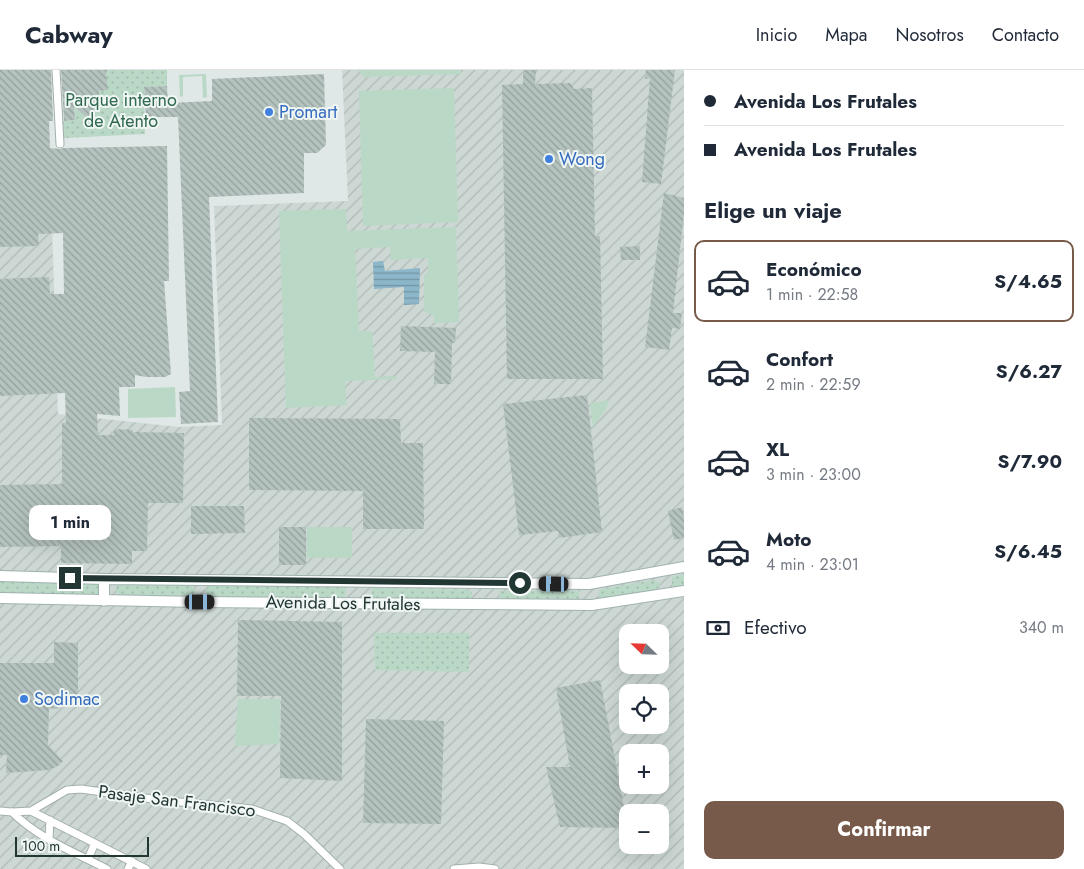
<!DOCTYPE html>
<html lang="es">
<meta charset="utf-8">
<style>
body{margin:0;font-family:Jost,sans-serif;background:#f6f6f7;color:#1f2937;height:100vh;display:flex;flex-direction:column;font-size:19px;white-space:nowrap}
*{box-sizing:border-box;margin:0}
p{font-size:16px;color:#747a83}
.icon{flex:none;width:28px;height:28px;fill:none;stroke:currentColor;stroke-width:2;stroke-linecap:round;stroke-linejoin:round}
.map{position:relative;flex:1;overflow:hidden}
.details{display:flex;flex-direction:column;background:#fff;width:400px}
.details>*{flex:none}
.guide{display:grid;align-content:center;height:110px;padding:0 20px;background:#fff}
.needle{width:32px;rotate:293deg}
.controls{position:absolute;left:619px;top:554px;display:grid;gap:10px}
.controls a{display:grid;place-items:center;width:50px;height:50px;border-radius:10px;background:#fff;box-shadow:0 5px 20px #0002;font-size:25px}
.scale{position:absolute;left:15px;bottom:12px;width:134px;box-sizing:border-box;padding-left:5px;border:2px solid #223634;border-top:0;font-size:14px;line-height:18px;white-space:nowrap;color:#223634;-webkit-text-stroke:4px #eff6f3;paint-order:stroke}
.end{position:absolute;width:22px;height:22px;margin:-11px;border:6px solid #223634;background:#fff;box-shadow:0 0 0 2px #fff}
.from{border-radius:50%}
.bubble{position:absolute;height:35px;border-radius:10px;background:#fff;box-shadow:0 5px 20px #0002;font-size:16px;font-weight:700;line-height:35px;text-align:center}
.car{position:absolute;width:15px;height:30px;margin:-15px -8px;border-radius:6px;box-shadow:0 0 4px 1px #0007;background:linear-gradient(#222 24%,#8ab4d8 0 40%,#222 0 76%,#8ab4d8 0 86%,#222 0)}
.guide b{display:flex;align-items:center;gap:18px;height:48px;font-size:19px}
.guide b+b{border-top:1px solid #e0e1e3}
.guide i{width:12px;height:12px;background:#1f2937}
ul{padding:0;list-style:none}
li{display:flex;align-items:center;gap:15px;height:82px;margin:0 10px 8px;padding:0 10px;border:2px solid transparent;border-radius:10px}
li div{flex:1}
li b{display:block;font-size:19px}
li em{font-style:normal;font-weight:700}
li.current{border-color:#775a4a}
li>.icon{width:45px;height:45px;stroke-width:1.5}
h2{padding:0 20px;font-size:22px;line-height:60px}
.pay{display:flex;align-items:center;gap:12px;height:55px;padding:0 20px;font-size:19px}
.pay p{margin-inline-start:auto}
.button{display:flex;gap:10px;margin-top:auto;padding:10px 20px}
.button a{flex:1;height:58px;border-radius:10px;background:#775a4a;color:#fff;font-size:20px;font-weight:700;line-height:58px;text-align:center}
header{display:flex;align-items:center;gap:30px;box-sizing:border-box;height:70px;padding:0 25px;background:#fff;border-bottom:1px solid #e0e1e3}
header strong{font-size:24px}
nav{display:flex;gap:28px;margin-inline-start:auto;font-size:18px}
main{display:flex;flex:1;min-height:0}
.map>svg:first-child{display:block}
.industrial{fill:url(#industrial-furrows);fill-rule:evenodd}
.grass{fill:url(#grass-dots)}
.garden{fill:#bad8c6}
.water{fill:url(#water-rules)}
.building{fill:url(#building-back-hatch)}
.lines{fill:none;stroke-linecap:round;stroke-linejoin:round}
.street-casing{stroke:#a3afad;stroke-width:9}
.secondary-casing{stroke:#9fb3af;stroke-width:12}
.street{stroke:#fff;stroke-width:7}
.secondary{stroke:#fff;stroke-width:10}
.route{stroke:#223634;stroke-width:6}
.shop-dot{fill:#3f7fe0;stroke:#eff6f3;stroke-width:2}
.labels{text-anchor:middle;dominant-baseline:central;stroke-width:4;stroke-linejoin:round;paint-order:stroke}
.park-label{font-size:18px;fill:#30694f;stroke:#eff6f3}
.shop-label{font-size:18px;fill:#366cbe;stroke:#eff6f3;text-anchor:start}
.street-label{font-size:18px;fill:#223634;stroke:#eff6f3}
</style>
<header>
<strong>Cabway</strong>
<nav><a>Inicio</a><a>Mapa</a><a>Nosotros</a><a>Contacto</a></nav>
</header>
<main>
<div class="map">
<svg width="684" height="799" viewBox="0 0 684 799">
<defs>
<pattern id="industrial-furrows" width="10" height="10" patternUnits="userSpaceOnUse" patternTransform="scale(1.25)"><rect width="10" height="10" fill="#cdd8d5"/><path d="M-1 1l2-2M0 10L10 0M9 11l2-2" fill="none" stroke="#b0bab7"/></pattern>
<pattern id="grass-dots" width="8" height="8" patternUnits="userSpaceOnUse" patternTransform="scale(1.25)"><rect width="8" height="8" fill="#bad8c6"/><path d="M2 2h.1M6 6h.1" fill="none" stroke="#a0baab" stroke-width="1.8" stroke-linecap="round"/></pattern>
<pattern id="water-rules" width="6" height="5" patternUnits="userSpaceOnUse" patternTransform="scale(1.25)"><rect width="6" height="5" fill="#8cb6c9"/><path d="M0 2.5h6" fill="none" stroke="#7295a4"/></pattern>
<pattern id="building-back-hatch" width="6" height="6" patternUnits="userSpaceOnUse" patternTransform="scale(1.25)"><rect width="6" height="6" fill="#b5c3bf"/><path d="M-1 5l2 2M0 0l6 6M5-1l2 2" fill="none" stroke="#939f9c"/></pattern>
</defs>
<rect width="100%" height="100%" fill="#dfe8e6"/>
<!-- industrial -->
<path class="industrial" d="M0,0H47L58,344L179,357L222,355L214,136L348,131L342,0H684V799H0ZM628,562H660V595H628ZM628,622H660V655H628ZM628,682H660V715H628ZM628,742H660V775H628Z"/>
<!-- grass -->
<path class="grass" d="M107,0H167V16L144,17L145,64L64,68L62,51L75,50L74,36L87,48L99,33V21Z
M684,504V516L675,517L672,515V507Z
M0,510L95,513L100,517L99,525H0Z
M653,510L659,512L660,515L655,521L601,529L598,525L600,520L603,519Z
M118,514H189L195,519V522L190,527L120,526L115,520Z
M210,514L344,517C347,521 347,524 344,527H209C205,522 205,519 210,514Z
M372,518L469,520L472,522L471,530L372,529Z
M499,521H579V532L500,531Z
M374,563H469V602L375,600Z"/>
<!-- garden -->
<path class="garden" d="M358,0H461V4L364,7Z
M206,4L207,27L203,28L202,6L183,7V26L180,27L179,5Z
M454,18L458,152L363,156L359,21Z
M346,139L347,161L456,157L459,252L434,253V246L424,241V206L428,202V188L391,190L390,177L355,179L359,261H372L375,307L396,306V309L345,311L346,335L286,338L279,141Z
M175,317L176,347L128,348V319Z
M609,330L606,339L593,357L590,333Z
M307,457H352V488H307Z
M238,629H280L279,674L235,676Z"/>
<!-- water -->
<path class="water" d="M383,191L385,201L420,198L419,234L404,235V217L374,219L373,192Z"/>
<!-- building -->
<path class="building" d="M0,0H51L53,51H49L50,78L60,79L64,78L167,76L169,211H164L171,304L165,307H146L135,305V317H119L120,346L97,344L98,365H114V359L133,360V362L184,363L183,433H148L147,481H132V494L61,493V476L0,477V415L62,414V353H66L65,323L0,326V209L49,207L50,224H64L63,163L38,164L39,176L0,177Z
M61,0H107L106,4L108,20L99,21V35L87,48L74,36L75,50L64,51Z
M523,0H536L535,14L570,13L574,19L592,18L595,166H600L603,309H507L502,15L523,14Z
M646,0H675L661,114L642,112L650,8L645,9Z
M324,4L326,75L317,83H304V123L209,127L218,352L181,354L179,322L190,321L178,47H146L144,17L167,16L168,33L212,31V9Z
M664,123L684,128V143L673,243H682L680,259L672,258L669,280L645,277Z
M640,176V190H621L620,177Z
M401,256L456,258L455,273H452L451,314H434L435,282L400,281Z
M587,325L602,462L559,468L558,461L519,465L503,334Z
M249,348L400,349L401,373H423L424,459H363V421L249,420Z
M191,436H244L245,463L191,464Z
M682,437L684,447V468L674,470L668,441Z
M279,457H306V495H279Z
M238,550L342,552V711L280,708L281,626H237Z
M54,572L78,573V634H58V639L49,638L48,675L63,691L58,696L49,700L6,703L7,685H0V593H54Z
M600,610L628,758L560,757L546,697H570L556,618Z
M366,649L444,651L441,754L363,753Z"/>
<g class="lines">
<!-- street casing -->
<g class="street-casing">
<path id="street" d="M56,0L60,74
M0,741L12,742L31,741L146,799
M31,741L67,720L81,719L160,730L252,739L287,751L304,764L340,799
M12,742C38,768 74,782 107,799
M49,769L50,750
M88,789L95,773
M128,799L132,791
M454,799L479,797L495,799"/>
</g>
<!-- secondary casing -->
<g class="secondary-casing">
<path id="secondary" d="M0,506L104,509L589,514L684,497
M0,528L200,532L592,535L684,521
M104,531V509"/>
</g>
<!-- street -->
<use href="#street" class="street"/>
<!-- secondary -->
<use href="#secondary" class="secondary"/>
</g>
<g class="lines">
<!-- route -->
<path class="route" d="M70,508L520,513"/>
</g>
<!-- markers -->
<g class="shop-dot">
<circle cx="269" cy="42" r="5"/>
<circle cx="549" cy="89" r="5"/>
<circle cx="24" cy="629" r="5"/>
</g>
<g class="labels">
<!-- park labels -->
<g class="park-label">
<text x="121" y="30">Parque interno<tspan x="121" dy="21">de Atento</tspan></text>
</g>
<!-- shop labels -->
<g class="shop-label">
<text x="279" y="42">Promart</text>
<text x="559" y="89">Wong</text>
<text x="34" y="629">Sodimac</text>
</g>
<!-- street labels -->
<g class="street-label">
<text transform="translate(343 533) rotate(1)">Avenida Los Frutales</text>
<text transform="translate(177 731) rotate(7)">Pasaje San Francisco</text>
</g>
</g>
</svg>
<div class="controls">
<a><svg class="needle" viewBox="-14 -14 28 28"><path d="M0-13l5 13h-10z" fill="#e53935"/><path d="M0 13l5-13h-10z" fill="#747a83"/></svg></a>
<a><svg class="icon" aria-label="locate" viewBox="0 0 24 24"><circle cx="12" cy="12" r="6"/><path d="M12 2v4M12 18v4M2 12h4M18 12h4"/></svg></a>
<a>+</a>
<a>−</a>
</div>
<div class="scale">100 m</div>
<i class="end from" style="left:520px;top:513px"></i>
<i class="end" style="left:70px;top:508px"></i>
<div class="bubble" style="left:29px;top:435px;width:82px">1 min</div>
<i class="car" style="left:554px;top:514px;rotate:271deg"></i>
<i class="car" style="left:200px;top:532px;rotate:90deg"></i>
</div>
<section class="details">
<div class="guide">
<b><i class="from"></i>Avenida Los Frutales</b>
<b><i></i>Avenida Los Frutales</b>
</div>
<h2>Elige un viaje</h2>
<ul>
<li class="current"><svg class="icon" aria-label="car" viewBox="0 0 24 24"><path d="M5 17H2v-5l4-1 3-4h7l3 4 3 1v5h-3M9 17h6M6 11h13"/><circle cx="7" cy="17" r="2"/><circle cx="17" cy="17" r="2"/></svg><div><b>Económico</b><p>1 min · 22:58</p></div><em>S/4.65</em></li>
<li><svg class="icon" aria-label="car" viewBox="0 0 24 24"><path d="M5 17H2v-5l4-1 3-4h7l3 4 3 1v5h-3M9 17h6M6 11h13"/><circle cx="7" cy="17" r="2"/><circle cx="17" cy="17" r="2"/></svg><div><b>Confort</b><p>2 min · 22:59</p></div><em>S/6.27</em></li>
<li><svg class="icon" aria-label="car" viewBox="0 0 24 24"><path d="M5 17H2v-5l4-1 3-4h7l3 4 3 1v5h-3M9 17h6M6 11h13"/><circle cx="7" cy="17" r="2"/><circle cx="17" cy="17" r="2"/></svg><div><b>XL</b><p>3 min · 23:00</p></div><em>S/7.90</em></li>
<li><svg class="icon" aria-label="car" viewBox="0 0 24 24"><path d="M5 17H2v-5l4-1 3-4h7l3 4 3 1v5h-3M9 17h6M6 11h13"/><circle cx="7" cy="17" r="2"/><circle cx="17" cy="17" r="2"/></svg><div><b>Moto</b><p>4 min · 23:01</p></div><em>S/6.45</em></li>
</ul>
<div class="pay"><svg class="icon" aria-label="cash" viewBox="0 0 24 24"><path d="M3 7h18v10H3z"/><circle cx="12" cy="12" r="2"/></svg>Efectivo<p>340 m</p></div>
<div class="button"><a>Confirmar</a></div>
</section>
</main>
